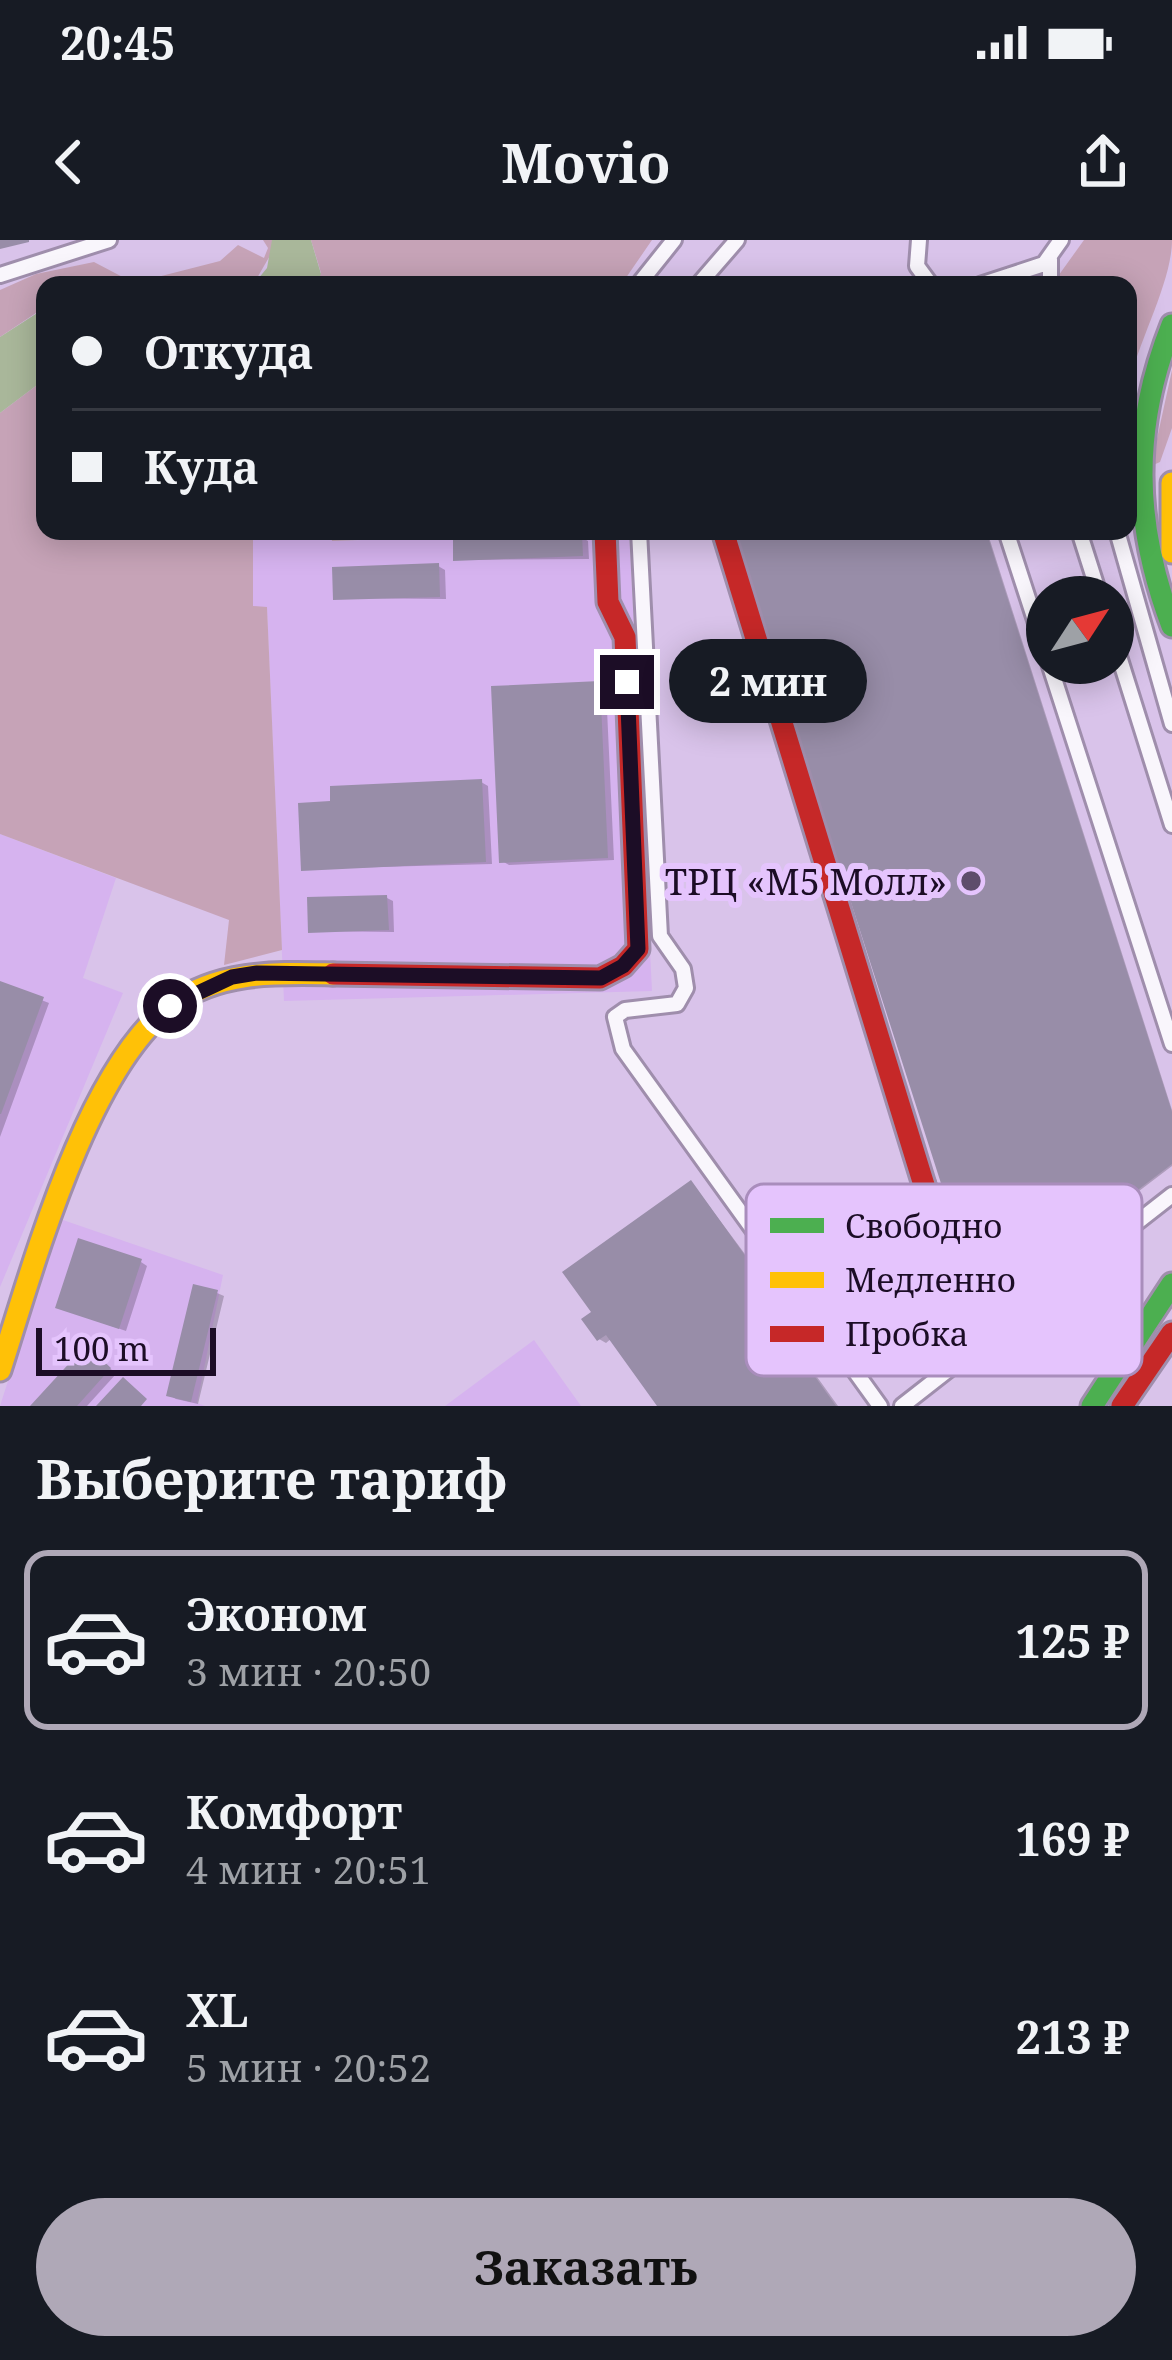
<!DOCTYPE html>
<html lang="ru">
<meta charset="utf-8">
<style>
body{margin:0;font-family:"Noto Serif",serif;background:#242831;color:#f1f3f6;height:100vh;display:flex;flex-direction:column;font-size:45px;white-space:nowrap}
*{box-sizing:border-box;margin:0}
p{font-size:39px;color:#9ea1a6}
.icon{flex:none;width:66px;height:66px;fill:none;stroke:currentColor;stroke-width:2;stroke-linecap:round;stroke-linejoin:round}
.map{position:relative;height:1166px;overflow:hidden}
.details{display:flex;flex-direction:column;background:#171b24;flex:1}
.details>*{flex:none}
.banner{position:absolute;left:36px;top:36px;width:1101px;height:264px;border-radius:24px;box-shadow:0 6px 30px #0003;display:grid;align-content:center;height:264px;padding:0 36px;background:#171b24}
.needle{width:78px;rotate:54deg}
.fabs{position:absolute;left:1026px;top:336px;display:grid;gap:24px}
.fabs a{display:grid;place-items:center;width:108px;height:108px;border-radius:50%;background:#171b24;box-shadow:0 6px 30px #0003;font-size:60px}
.scale{position:absolute;left:36px;bottom:30px;width:180px;box-sizing:border-box;padding-left:12px;border:6px solid #1c0d26;border-top:0;font-size:33px;line-height:42px;white-space:nowrap;color:#1c0d26;-webkit-text-stroke:9px #e5c4fd;paint-order:stroke}
.end{position:absolute;width:54px;height:54px;margin:-27px;border:15px solid #1c0d26;background:#fff;box-shadow:0 0 0 6px #fff}
.from{border-radius:50%}
.bubble{position:absolute;height:84px;border-radius:42px;background:#171b24;box-shadow:0 6px 30px #0003;font-size:39px;font-weight:700;line-height:84px;text-align:center}
.banner b{display:flex;align-items:center;gap:42px;height:114px;font-size:45px}
.banner b+b{border-top:3px solid #363941}
.banner i{width:30px;height:30px;background:#f1f3f6}
ul{padding:0;list-style:none}
li{display:flex;align-items:center;gap:36px;height:180px;margin:0 24px 18px;padding:0 12px;border:6px solid transparent;border-radius:24px}
li div{flex:1}
li b{display:block;font-size:45px}
li em{font-style:normal;font-weight:700}
li.selected{border-color:#afa8b7}
li>.icon{width:108px;height:108px;stroke-width:1.5}
h2{padding:0 36px;font-size:54px;line-height:144px}
.action{display:flex;gap:24px;margin-top:auto;padding:24px 36px}
.action a{flex:1;height:138px;border-radius:72px;background:#afa8b7;color:#111;font-size:48px;font-weight:700;line-height:138px;text-align:center}
.status{display:flex;justify-content:space-between;align-items:center;height:84px;padding:0 60px;background:#171b24;direction:ltr}
.status svg{height:33px;fill:currentColor}
header{display:flex;justify-content:space-between;align-items:center;height:156px;padding:0 36px;background:#171b24;font-size:54px;font-weight:700}
.map>svg:first-child{display:block}
.built{fill:#d6b3ef}
.green{fill:#c6a3b7}
.water{fill:#a9b79a}
.shadow{fill:#0003}
.building{fill:#988da8}
.lines{fill:none;stroke-linecap:round;stroke-linejoin:round}
.street-casing{stroke:#9f8eac;stroke-width:20}
.fast-casing{stroke:#9f8eac;stroke-width:27}
.slow-casing{stroke:#9f8eac;stroke-width:27}
.jam-casing{stroke:#9f8eac;stroke-width:27}
.street{stroke:#f9f6fc;stroke-width:14}
.fast{stroke:#4caf50;stroke-width:21}
.slow{stroke:#ffc107;stroke-width:21}
.jam{stroke:#c62828;stroke-width:21}
.route{stroke:#1c0d26;stroke-width:15}
.poi-dot{fill:#5e4d6b;stroke:#e5c4fd;stroke-width:4.5}
.labels{text-anchor:middle;dominant-baseline:central;stroke-width:12;stroke-linejoin:round;paint-order:stroke}
.poi-label{font-size:36px;fill:#1c0d26;stroke:#e5c4fd;text-anchor:end}
.key{fill:#e5c4fd;stroke:#a98dbc;stroke-width:3}
.key-label{font-size:33px;fill:#1c0d26}
</style>
<div class="status"><b>20:45</b><svg viewBox="0 0 49 12"><path d="M0 12V9h3v3zM5 12V6h3v6zM10 12V3h3v9zM15 12V0h3v12zM26 1h20v11H26zM47 4h2v5h-2z"/></svg></div>
<header><svg class="icon" aria-label="back" viewBox="0 0 24 24"><path d="M15 5l-7 7 7 7"/></svg>Movio<svg class="icon" aria-label="share" viewBox="0 0 24 24"><path d="M12 15V3M7 8l5-5 5 5M5 13v7h14v-7"/></svg></header>
<div class="map">
<svg width="1172" height="1166" viewBox="0 0 1172 1166">
<rect width="100%" height="100%" fill="#d9c3ea"/>
<!-- built -->
<path class="built" d="M253,291H331L333,301L629,291L652,751L284,761L267,368L253,367Z
M0,594L116,638L83,738L123,753L0,1047Z
M60,979L223,1035L197,1163L205,1166H0Z
M534,1100L581,1166H445Z"/>
<!-- green -->
<path class="green" d="M263,0H272L275,7L253,45H45V67L0,97V50L36,34L94,22L134,43L220,21L238,5L264,18L268,8Z
M311,0H652L621,45H315L321,33Z
M1084,0H1172C1172,41 1139,100 1128,146V45H1058L1056,39Z
M1172,130V188L1160,222L1151,226Z
M45,139V291H253V366L267,367L282,710L224,725L229,680L0,594V173Z
M331,291H585L332,301Z"/>
<!-- water -->
<path class="water" d="M272,0H311L321,34L315,45H253L267,28Z
M45,68V139L0,173V97Z"/>
<!-- shadow -->
<path class="shadow" d="M735,291H987L1172,870V926L1064,1008L1054,984L1018,995L1026,1020L973,1035Z
M581,297L588,301L589,319L456,320Z
M438,326L445,330L446,359L336,358Z
M599,444L606,448L614,620L509,625L502,621Z
M481,542L488,546L492,624L304,629Z
M387,658L393,661L394,692L311,691Z
M0,744L49,763L0,897Z
M692,943L774,1053L763,1062L838,1166H661L612,1098L606,1103L599,1099Z
M141,1022L147,1026L126,1091L65,1070Z
M217,1053L224,1056L198,1164L176,1159L169,1155Z
M93,1112L116,1134L87,1166H34Z"/>
<!-- building -->
<path class="building" d="M0,0H29V2L0,9Z
M732,291H986L1172,872V924L1060,1009L1051,984L1018,995L1026,1019L971,1037Z
M582,294L583,316L453,321V299Z
M439,323L440,357L333,360L332,327Z
M600,441L608,618L499,623L491,446Z
M482,539L486,622L301,631L298,563L330,561V546Z
M387,655L389,690L308,693L307,657Z
M0,741L44,757L1,874H0Z
M691,940L769,1049L758,1057L836,1166H657L606,1095L597,1101L581,1079L591,1072L562,1032Z
M78,998L142,1019L119,1089L55,1068Z
M193,1044L218,1050L191,1162L166,1156Z
M86,1105L111,1128L77,1166H30Z
M123,1137L147,1159L141,1166H96Z"/>
<g class="lines">
<!-- street casing -->
<g class="street-casing">
<path id="street" d="M919,0L917,26L931,45
M0,35L109,0
M1010,35L1032,45
M638,45L674,0
M698,45L737,0
M980,45L1044,24L1061,0
M1050,45V19
M639,291L660,696L683,729L686,748L677,764L625,770L615,777L623,809L880,1166
M1006,291L1047,417
M1079,291L1100,357
M1117,291L1172,484
M1113,397L1172,585
M1049,423L1172,804
M902,1166L1172,955"/>
</g>
<!-- fast casing -->
<g class="fast-casing">
<path id="fast" d="M1172,85C1131,188 1133,283 1172,386
M1092,1166L1172,1044"/>
</g>
<!-- slow casing -->
<g class="slow-casing">
<path id="slow" d="M1172,243V312
M924,945L974,1107
M0,1130C32,1031 86,828 172,765C219,730 278,733 333,734"/>
</g>
<!-- jam casing -->
<g class="jam-casing">
<path id="jam" d="M723,291L924,945
M333,734L600,738L623,726L638,709L625,397L608,362L605,291
M1122,1166L1172,1093"/>
</g>
<!-- street -->
<use href="#street" class="street"/>
<!-- fast -->
<use href="#fast" class="fast"/>
<!-- slow -->
<use href="#slow" class="slow"/>
<!-- jam -->
<use href="#jam" class="jam"/>
</g>
<g class="lines">
<!-- route -->
<path class="route" d="M170,766L232,737L257,733L601,738L623,726L638,709L627,442"/>
</g>
<!-- markers -->
<circle class="poi-dot" cx="971" cy="641" r="12"/>
<g class="labels">
<!-- poi labels -->
<g class="poi-label">
<text x="947" y="641">ТРЦ «М5 Молл»</text>
</g>
</g>
<!-- legend -->
<rect x="746" y="944" width="396" height="192" rx="18" class="key"/>
<rect x="770" y="978" width="54" height="15" fill="#4caf50"/>
<rect x="770" y="1032" width="54" height="16" fill="#ffc107"/>
<rect x="770" y="1086" width="54" height="16" fill="#c62828"/>
<g class="key-label">
<text x="845" y="998">Свободно</text>
<text x="845" y="1052">Медленно</text>
<text x="845" y="1106">Пробка</text>
</g>
</svg>
<div class="fabs">
<a><svg class="needle" viewBox="-14 -14 28 28"><path d="M0-13l5 13h-10z" fill="#e53935"/><path d="M0 13l5-13h-10z" fill="#9ea1a6"/></svg></a>
</div>
<div class="scale">100 m</div>
<i class="end from" style="left:170px;top:766px"></i>
<i class="end" style="left:627px;top:442px"></i>
<div class="bubble" style="left:669px;top:399px;width:198px">2 мин</div>
<div class="banner">
<b><i class="from"></i>Откуда</b>
<b><i></i>Куда</b>
</div>
</div>
<section class="details">
<h2>Выберите тариф</h2>
<ul>
<li class="selected"><svg class="icon" aria-label="car" viewBox="0 0 24 24"><path d="M5 17H2v-5l4-1 3-4h7l3 4 3 1v5h-3M9 17h6M6 11h13"/><circle cx="7" cy="17" r="2"/><circle cx="17" cy="17" r="2"/></svg><div><b>Эконом</b><p>3 мин · 20:50</p></div><em>125 ₽</em></li>
<li><svg class="icon" aria-label="car" viewBox="0 0 24 24"><path d="M5 17H2v-5l4-1 3-4h7l3 4 3 1v5h-3M9 17h6M6 11h13"/><circle cx="7" cy="17" r="2"/><circle cx="17" cy="17" r="2"/></svg><div><b>Комфорт</b><p>4 мин · 20:51</p></div><em>169 ₽</em></li>
<li><svg class="icon" aria-label="car" viewBox="0 0 24 24"><path d="M5 17H2v-5l4-1 3-4h7l3 4 3 1v5h-3M9 17h6M6 11h13"/><circle cx="7" cy="17" r="2"/><circle cx="17" cy="17" r="2"/></svg><div><b>XL</b><p>5 мин · 20:52</p></div><em>213 ₽</em></li>
</ul>
<div class="action"><a>Заказать</a></div>
</section>
